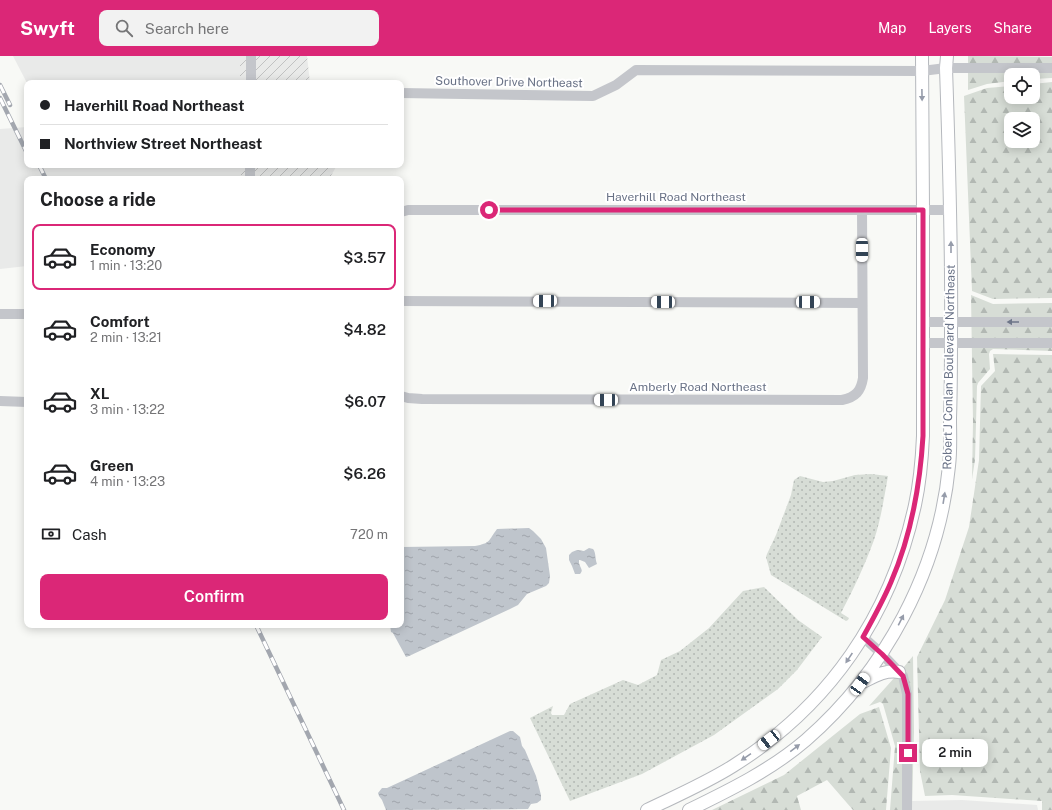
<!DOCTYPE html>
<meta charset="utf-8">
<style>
body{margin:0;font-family:"Public Sans",sans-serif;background:#f2f2f2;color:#202124;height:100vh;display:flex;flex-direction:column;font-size:15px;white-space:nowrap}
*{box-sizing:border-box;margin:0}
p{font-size:13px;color:#757577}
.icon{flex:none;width:22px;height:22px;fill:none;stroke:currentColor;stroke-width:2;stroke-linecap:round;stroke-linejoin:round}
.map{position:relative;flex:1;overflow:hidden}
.panel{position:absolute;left:24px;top:120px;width:380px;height:452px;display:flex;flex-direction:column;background:#fff;border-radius:8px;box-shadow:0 2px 10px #0003}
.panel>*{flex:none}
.banner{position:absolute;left:24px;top:24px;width:380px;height:88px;border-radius:8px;box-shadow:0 2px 10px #0003;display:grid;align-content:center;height:88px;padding:0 16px;background:#fff}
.fabs{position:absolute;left:1004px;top:12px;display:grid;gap:8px}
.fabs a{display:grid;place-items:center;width:36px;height:36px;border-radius:8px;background:#fff;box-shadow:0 2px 10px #0003;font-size:20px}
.end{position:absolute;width:18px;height:18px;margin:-9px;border:5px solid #db2777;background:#fff;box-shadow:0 0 0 2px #fff}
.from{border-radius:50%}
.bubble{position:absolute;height:28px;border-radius:8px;background:#fff;box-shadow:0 2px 10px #0003;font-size:13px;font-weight:600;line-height:28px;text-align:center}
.car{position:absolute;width:12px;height:24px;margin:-12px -6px;border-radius:5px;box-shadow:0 0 3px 1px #0007;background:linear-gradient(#fff 24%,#345 0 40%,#fff 0 76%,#345 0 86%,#fff 0)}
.banner b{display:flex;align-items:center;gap:14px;height:38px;font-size:15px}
.banner b+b{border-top:1px solid #e0e0e0}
.banner i{width:10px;height:10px;background:#202124}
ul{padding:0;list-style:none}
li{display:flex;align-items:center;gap:12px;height:66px;margin:0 8px 6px;padding:0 8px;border:2px solid transparent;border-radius:8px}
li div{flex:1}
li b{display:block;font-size:15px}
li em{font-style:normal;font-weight:600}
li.selected{border-color:#db2777}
li>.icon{width:36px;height:36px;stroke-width:1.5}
h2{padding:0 16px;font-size:18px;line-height:48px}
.pay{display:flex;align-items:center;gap:10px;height:44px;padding:0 16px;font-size:15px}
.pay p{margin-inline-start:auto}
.primary-button{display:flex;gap:8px;margin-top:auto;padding:8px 16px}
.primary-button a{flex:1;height:46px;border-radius:8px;background:#db2777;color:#fff;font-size:16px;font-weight:600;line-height:46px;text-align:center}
header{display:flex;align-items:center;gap:24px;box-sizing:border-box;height:56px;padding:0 20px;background:#db2777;color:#fff}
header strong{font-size:19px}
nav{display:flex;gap:22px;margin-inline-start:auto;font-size:14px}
.search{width:280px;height:36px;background:#f2f2f2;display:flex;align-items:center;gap:10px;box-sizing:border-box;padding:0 14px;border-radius:8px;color:#757577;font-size:15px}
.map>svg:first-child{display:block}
.built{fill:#e9eae9}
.industrial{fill:url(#industrial-furrows)}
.green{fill:url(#green-dots)}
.forest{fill:url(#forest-firs);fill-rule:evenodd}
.water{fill:url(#water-ripples)}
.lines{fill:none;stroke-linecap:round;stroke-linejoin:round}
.major-casing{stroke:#b5b8bd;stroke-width:14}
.minor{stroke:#c4c6cb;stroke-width:10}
.major{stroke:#fff;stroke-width:12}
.rail-casing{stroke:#a3a7af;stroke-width:4.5}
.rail{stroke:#fff;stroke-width:3;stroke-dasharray:9;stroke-linecap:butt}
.oneway{fill:#969caa}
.oneway2{fill:#6e7689}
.route{stroke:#db2777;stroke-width:5}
.labels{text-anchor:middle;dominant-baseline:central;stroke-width:4;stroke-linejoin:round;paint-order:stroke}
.street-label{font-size:12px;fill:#697286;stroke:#fff}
</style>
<header>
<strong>Swyft</strong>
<div class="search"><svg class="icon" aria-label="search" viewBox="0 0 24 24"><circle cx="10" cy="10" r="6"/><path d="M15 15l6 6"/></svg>Search here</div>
<nav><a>Map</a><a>Layers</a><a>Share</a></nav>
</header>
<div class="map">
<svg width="1052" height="754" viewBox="0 0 1052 754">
<defs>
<pattern id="industrial-furrows" width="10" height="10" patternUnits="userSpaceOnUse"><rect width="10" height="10" fill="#e9eae9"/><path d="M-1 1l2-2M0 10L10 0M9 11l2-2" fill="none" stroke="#c1c2c2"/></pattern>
<pattern id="green-dots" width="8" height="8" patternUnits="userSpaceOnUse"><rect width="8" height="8" fill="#d7ddd6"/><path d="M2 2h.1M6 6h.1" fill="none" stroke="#b2b8b3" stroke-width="1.8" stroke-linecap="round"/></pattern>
<pattern id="forest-firs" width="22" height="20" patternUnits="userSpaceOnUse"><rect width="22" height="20" fill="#d7ddd6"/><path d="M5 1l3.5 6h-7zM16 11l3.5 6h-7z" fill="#b2b8b3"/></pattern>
<pattern id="water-ripples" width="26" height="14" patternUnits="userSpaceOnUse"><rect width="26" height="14" fill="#bfc5cc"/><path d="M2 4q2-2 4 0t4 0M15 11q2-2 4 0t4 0" fill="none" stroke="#9fa4ab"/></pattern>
</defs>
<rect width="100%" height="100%" fill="#f8f9f6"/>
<!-- built -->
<path class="built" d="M13,0H240V27H27Z
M27,71V109H241V123H27V210L0,213V73Z
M962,744L1037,749L1038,754H912V745Z"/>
<!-- industrial -->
<path class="industrial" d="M240,0H307L310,27H240Z
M241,109H333L336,111L329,123H241Z"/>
<!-- green -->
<path class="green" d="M871,418L888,420C884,442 881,463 874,484C865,509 853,534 841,557L849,562L848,564L846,565L771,519L766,501L767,498L776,479L791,439L794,424L800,420L823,426L833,425L855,419Z
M764,531L798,564L822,581L797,614L778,633L714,679L642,718L570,745L530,662L553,650L551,657L552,659H564L570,648L623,624L638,629L657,619L661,604L680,595L709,572L743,535Z"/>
<!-- forest -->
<path class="forest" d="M968,0L1052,1V22L1033,23V19H1011V25L987,28L968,34Z
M1052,26V242L993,243L972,235L964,40L987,32L1011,30V41H1033V28ZM1011,63H1033V85H1011Z
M971,239L993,248L1052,247V295L993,293L990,295L989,298L990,313L978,327L977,330L975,404L972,423L973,366Z
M993,298L1052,299V754H1042V745L952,739L925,740L920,715L917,601L945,544L969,471L979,404L981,330L995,315Z
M913,600L914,676L912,754H890L895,690L883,648L880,646L869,650L895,621L903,622L904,612H903Z
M879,651L891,692L886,754H853L827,724L797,740L801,754H712L784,719L860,658Z"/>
<!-- water -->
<path class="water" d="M529,472L533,475L541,483L546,492L550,520L549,527L546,530L527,538L518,549L510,553L409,600L406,601L393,577L391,576L390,569H401V491L475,490C491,487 488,485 497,473Z
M589,492L593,493C596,496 595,503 597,508L589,512L585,506L580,504H579V507C580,512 584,514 580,518H575L572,510L569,504V499L572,496L577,494L584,495Z
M510,675H513L520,681L522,690L525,694L536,720L541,739V744L537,747L531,748L528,753L386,754L382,744L379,740L378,737L382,732H387Z"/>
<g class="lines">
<!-- major casing -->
<g class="major-casing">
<path id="major" d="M863,626C875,620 884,614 899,616
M647,754C676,740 706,727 733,710C829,650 891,560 915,449C920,426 922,403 923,380V154L922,0
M689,754C730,734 771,714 806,684C885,615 939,515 949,410C951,394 950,378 950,362C951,334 951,305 951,277C952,188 949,100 946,12L947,0"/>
</g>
<!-- minor -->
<path class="minor" d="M251,0V27
M401,37L593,40L616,29L636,14L922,15L946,12H1052
M250,123V109
M401,156L408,154H951
M401,245L862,247
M0,258H27
M923,266H1052
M923,287H1052
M401,340L408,342L422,343L842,344C856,341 861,335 863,322L862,154
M0,345L27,346
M863,581L882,598L903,620L907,638V754"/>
<!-- major -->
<use href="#major" class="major"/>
<!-- rail casing -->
<g class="rail-casing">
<path id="rail" d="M0,29L10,49
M0,42L27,97
M39,109L46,123
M256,569L344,754"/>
</g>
<!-- rail -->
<use href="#rail" class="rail"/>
</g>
<!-- one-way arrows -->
<defs><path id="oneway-solid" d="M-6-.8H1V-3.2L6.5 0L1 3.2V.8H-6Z"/></defs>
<g class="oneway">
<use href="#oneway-solid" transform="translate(922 39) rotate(89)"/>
<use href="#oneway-solid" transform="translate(951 191) rotate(-90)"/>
<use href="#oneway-solid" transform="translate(944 442) rotate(-81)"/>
<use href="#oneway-solid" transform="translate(901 564) rotate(-63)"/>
<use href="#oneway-solid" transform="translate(849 602) rotate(124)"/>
<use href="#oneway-solid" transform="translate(795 692) rotate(-37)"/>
<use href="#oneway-solid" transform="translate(746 701) rotate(146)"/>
</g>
<use class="oneway2" href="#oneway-solid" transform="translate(1013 266) rotate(180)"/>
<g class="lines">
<!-- route -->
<path class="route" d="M489,154H923V380C920,430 911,480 891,526C883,545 873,563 863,581L882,598L903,620L908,638V697"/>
</g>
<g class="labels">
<!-- street labels -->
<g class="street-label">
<text transform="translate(509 26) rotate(1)">Southover Drive Northeast</text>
<text x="676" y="141">Haverhill Road Northeast</text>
<text transform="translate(949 311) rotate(-89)">Robert J Conlan Boulevard Northeast</text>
<text x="698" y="331">Amberly Road Northeast</text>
</g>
</g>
</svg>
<div class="fabs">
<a><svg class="icon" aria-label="locate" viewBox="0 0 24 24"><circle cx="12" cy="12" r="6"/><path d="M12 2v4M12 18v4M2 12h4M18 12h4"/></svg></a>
<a><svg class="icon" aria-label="layers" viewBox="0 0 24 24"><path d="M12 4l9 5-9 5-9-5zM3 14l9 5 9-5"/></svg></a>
</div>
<i class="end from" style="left:489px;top:154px"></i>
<i class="end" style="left:908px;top:697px"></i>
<div class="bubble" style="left:922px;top:683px;width:66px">2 min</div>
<i class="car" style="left:862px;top:194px;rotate:180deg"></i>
<i class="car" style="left:545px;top:245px;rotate:269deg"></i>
<i class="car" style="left:663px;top:246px;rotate:271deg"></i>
<i class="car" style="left:808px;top:246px;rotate:90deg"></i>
<i class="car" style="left:606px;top:344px;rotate:270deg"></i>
<i class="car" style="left:860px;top:628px;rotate:35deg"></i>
<i class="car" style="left:769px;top:684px;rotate:232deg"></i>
<div class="banner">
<b><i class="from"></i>Haverhill Road Northeast</b>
<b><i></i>Northview Street Northeast</b>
</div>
<section class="panel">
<h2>Choose a ride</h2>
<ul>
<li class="selected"><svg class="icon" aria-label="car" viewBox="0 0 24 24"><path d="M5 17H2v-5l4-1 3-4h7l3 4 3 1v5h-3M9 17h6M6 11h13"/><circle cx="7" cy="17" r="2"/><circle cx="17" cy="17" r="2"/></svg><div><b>Economy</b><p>1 min · 13:20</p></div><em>$3.57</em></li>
<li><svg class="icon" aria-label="car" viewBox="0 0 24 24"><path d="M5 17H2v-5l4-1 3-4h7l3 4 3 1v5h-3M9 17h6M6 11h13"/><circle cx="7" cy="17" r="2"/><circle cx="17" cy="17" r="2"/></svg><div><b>Comfort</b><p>2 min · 13:21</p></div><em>$4.82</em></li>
<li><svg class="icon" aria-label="car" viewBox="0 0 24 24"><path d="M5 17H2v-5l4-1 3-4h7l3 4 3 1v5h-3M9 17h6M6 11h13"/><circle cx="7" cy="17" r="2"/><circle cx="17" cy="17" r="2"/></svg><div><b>XL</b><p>3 min · 13:22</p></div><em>$6.07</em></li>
<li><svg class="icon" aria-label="car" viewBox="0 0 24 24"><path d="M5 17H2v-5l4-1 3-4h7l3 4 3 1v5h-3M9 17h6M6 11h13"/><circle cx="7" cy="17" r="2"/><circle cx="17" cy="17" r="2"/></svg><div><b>Green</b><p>4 min · 13:23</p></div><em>$6.26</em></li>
</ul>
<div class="pay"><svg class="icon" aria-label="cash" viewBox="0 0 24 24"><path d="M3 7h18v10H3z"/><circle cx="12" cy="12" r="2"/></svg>Cash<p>720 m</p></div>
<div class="primary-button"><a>Confirm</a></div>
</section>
</div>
